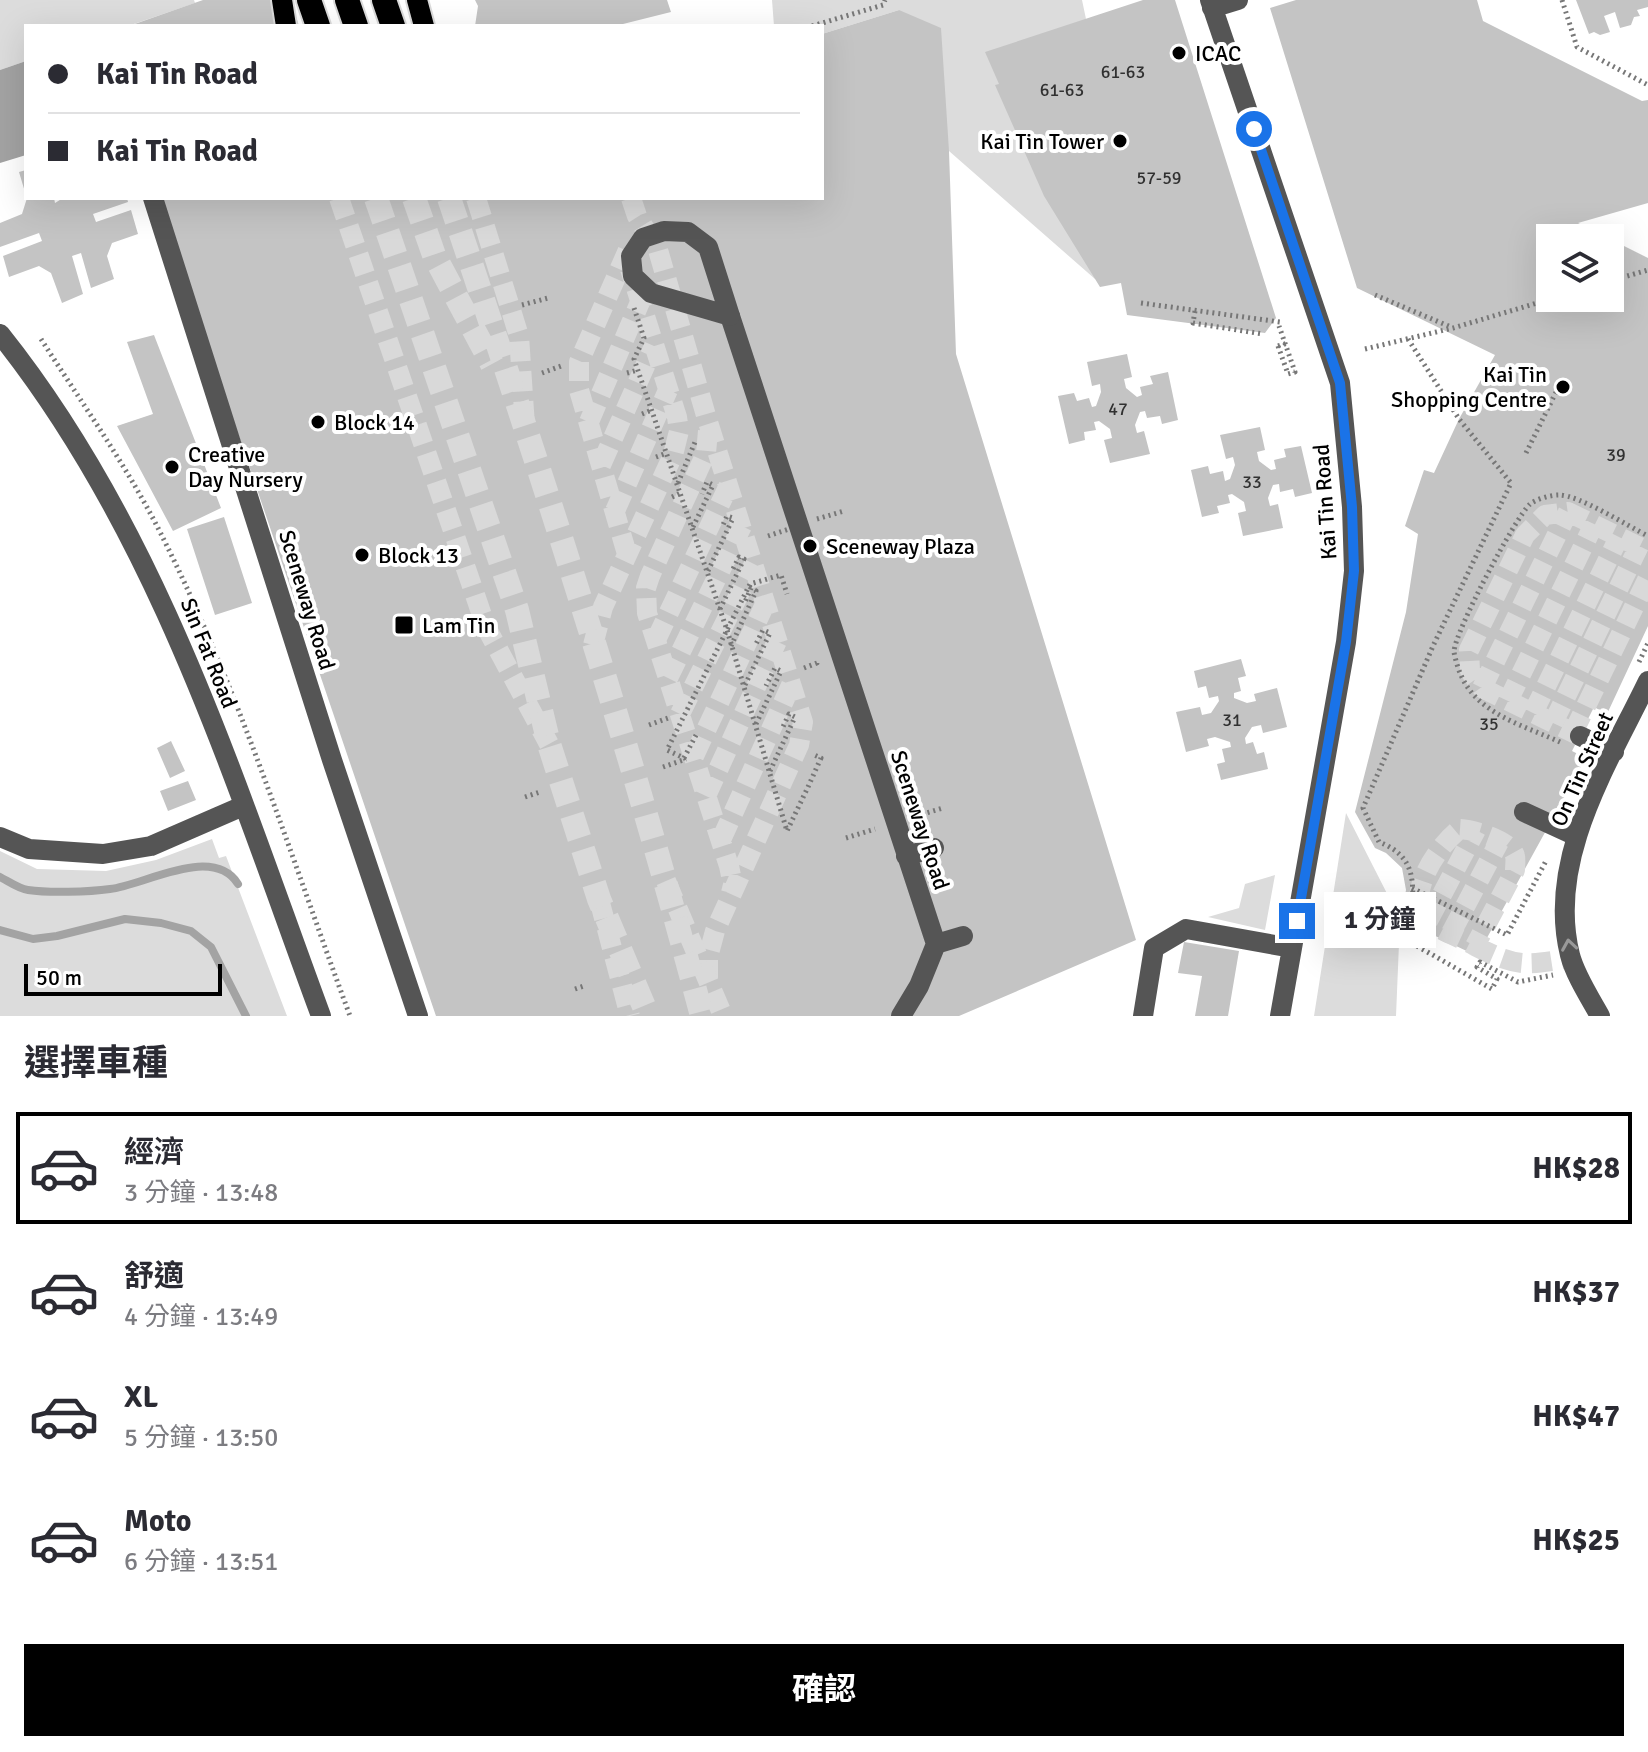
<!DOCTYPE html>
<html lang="zh-TW">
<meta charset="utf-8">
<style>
body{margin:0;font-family:Signika,"Noto Sans TC",sans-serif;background:#f2f2f3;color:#2b2b33;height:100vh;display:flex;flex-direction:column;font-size:30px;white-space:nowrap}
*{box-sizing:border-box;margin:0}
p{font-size:26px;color:#7c7c81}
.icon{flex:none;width:44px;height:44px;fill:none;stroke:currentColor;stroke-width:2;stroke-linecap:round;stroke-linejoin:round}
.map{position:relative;height:1016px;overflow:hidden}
.details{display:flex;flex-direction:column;background:#fff;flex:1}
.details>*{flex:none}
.guide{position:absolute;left:24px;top:24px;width:800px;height:176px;border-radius:0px;box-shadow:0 8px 32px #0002;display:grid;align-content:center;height:176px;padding:0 24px;background:#fff}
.tools{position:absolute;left:1536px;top:224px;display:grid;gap:16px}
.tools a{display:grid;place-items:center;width:88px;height:88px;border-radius:0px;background:#fff;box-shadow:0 8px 32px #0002;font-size:40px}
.scale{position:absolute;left:24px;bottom:20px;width:198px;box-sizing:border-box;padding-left:8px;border:4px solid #000;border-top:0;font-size:22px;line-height:28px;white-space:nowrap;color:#000;-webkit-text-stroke:6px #fff;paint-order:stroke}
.end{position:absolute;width:36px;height:36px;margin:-18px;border:10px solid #1a73e8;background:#fff;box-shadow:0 0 0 4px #fff}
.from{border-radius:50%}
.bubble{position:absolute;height:56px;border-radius:0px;background:#fff;box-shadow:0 8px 32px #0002;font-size:26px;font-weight:700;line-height:56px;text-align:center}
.guide b{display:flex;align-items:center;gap:28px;height:76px;font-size:30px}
.guide b+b{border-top:2px solid #e1e1e2}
.guide i{width:20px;height:20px;background:#2b2b33}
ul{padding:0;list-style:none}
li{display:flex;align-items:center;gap:24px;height:112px;margin:0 16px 12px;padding:0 8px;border:4px solid transparent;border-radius:0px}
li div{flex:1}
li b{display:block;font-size:30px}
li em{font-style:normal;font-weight:700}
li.on{border-color:#000}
li>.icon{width:72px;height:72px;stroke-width:1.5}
h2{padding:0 24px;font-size:36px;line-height:96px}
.cta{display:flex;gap:16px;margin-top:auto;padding:16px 24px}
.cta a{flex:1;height:92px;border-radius:0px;background:#000;color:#fff;font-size:32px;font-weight:700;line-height:92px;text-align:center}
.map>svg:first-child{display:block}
.green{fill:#dcdcdc}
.water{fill:#a3a3a3}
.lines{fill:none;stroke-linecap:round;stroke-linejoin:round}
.stream{stroke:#a3a3a3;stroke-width:8}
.building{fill:#c4c4c4}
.minor-tunnel{stroke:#d9d9d9;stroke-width:20;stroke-dasharray:20 10;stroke-linecap:butt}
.major-tunnel{stroke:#d9d9d9;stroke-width:20;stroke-dasharray:20 10;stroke-linecap:butt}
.highway-tunnel{stroke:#d9d9d9;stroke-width:24;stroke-dasharray:24 12;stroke-linecap:butt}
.major-casing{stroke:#dbdbdb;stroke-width:24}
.highway-casing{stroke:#dbdbdb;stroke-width:28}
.path{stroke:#777;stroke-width:5;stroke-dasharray:2 4;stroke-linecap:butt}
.minor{stroke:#555;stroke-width:20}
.major{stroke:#000;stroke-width:20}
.highway{stroke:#000;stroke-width:24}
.path-bridge{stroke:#777;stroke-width:5;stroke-dasharray:2 4;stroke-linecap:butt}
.minor-bridge{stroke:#555;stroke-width:20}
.oneway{stroke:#999}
.route{stroke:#1a73e8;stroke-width:10}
.poi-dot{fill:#000;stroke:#fff;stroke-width:3}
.labels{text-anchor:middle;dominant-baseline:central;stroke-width:8;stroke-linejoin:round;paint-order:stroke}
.number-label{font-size:18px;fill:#313131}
.poi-label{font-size:22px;fill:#000;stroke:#fff;text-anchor:start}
.street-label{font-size:22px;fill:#000;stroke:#fff}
</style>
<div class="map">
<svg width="1648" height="1016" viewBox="0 0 1648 1016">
<rect width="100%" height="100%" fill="#fff"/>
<!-- green -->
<path class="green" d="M0,0H194L195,3L128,26H26V61L0,70Z
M772,0H1082L1086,19L1095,279L949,151L899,10L822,34V26H774Z
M1346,813L1400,919L1396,1016H1314Z
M212,839L219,858L226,856L287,1016H0V851L37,869L106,871L156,860Z
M1275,875L1265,930L1208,917L1239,908L1245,884Z"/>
<!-- water -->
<path class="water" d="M26,61V155L0,163V70Z"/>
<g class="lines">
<!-- stream -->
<path class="stream" d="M0,877C8,881 19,889 28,890C48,893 89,892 110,889C145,885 213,844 238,884
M0,930L33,939L57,936L125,919L161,923L191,931L211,947L246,1016"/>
</g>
<!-- building -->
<path class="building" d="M203,0H291L299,26H129Z
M475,0H667L671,12L615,26H475L478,6Z
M1143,0H1175L1276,318L1265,333L1127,315L1121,283L1100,287L1044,196L995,85L999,84L985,52Z
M1296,0H1477L1483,21L1642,101L1648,100V203L1578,223L1608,238H1550V298H1610V239L1648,258V626L1607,714L1594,707L1572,751L1586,758L1477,956L1400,919L1406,890L1402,868L1386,853L1375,848L1355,812L1406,612L1418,534L1405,526L1424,470L1434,473L1459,419L1495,355L1357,288L1270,8Z
M1576,0H1648V7L1637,10L1640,16L1634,17L1631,25L1620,28L1615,12L1604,16L1610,32L1600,35L1594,32L1589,34Z
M899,10L941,28L949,151L956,354L1136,940L959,1016H436L158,198H822V34Z
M26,170V192H25L19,172Z
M27,198H54L55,203L63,198H127L128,202L93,214L96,222L131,210L138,234L112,243L107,256L114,279L91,288L81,253L72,256L83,294L62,303L51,273L39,266L9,277L3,256L42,241L39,233L0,247V223L22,214Z
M154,335L221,508L173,531L117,426L153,414L127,342Z
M1127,354L1132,377L1124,379L1126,388L1137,397L1142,395L1140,387L1153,384L1150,376L1168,372L1178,420L1162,424L1160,416L1147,418L1145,411L1140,412L1135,425L1137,433L1144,431L1150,454L1110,463L1104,440L1112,438L1110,429L1099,421L1094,422L1096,430L1084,432L1085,440L1069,444L1058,396L1074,393L1077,401L1089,398L1092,407L1096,406L1101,392L1100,384L1092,386L1087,362Z
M1260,427L1265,450L1257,452L1259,461L1271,470L1276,469L1274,460L1286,457L1284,449L1301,446L1312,493L1295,497L1293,489L1280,492L1279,484L1273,485L1268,498L1270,506L1278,504L1283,528L1243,536L1238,513L1246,511L1244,502L1232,494L1228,495L1230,503L1217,506L1219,513L1202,517L1191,470L1208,466L1210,474L1223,471L1225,481L1230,479L1235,465L1233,457L1226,459L1220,435Z
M224,517L252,603L215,615L187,529Z
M1241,659L1246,676L1238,678L1241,691L1234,693V698L1247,703L1256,701L1254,694L1277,688L1287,727L1263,733L1261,725L1252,727L1245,738L1246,744L1253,742L1257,754L1264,752L1268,769L1221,780L1217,764L1225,762L1222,749L1231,747L1230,742L1215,737L1207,739L1209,746L1186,752L1176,712L1200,707L1202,715L1211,713L1219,701L1218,696L1209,698L1206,686L1198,688L1194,671Z
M171,741L185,771L170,778L157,748Z
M188,781L196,800L168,811L160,791Z
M1184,942L1239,951L1228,1016H1195L1202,976L1178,973Z"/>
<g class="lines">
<!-- minor-tunnel -->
<path class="minor-tunnel" d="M631,198L637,216L658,250L707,419L803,722L799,745L715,931L708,957V978
M589,422L640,302
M708,431L706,453L650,576L646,588L647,613L729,866L733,885L731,893
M601,465L654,346
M615,511L668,390
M627,554L579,390V362L628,250
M656,640L729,485
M593,645L603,607L673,455L679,431L677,417L630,269
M668,678L742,526
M1482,688L1568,512
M1508,701L1594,524
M1533,713L1619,537
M680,714L754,564
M1553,723L1639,546
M1573,733L1648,578
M1580,736L1482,688L1470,671L1469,650L1525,535L1545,515L1568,512L1648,551
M694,756L766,602
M706,796L778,639
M1460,829C1474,830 1511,840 1515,856C1516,858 1515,867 1515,870L1475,946C1461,938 1442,932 1429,922C1401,898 1439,844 1460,829Z
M721,840L792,683
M1428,921L1476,830
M1451,933L1499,842
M1475,946C1516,967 1525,966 1570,958"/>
<!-- major-tunnel -->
<path class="major-tunnel" d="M339,198L486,627L549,744
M476,198L519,336L525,426
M666,881L723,1016
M599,899L630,1016"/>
<!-- highway-tunnel -->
<path class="highway-tunnel" d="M376,198L517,610L549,744L599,899L648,1016
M414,198L434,255L492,364
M449,198C540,469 629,740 702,1016"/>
<!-- major casing -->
<g class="major-casing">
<path id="major" d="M282,0L286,26
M417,0L424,26"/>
</g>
<!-- highway casing -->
<g class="highway-casing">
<path id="highway" d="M309,0L318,26
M347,0L356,26
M384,0L393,26"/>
</g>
<!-- path -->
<path class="path" d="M1562,0L1577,47L1648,85
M812,26L883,5L885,0
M1610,281L1648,270
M1375,295L1451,327
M1141,303L1280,322
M522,305L548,298
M1195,311L1193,323L1263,334
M41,339C81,402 125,463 159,530C237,684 290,854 350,1016
M1408,339L1459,419L1511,483L1433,646L1363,808L1379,842C1423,859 1411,891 1412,931
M1278,346L1288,343
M1365,349L1453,328L1554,298
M542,373L564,365
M627,373L638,370
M642,414L652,410
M1526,453L1563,378
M656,457L667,453
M678,483L695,442
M672,497L681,493
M817,519L844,511
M693,527L713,485L707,482L702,494
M708,571L733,518L727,516L722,527
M720,609L744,559L739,557L733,569
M731,646L756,591L751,588L745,602
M1639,662L1648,643
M804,668L817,663V661
M745,685L770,633L763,630L755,646
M756,724L781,671L775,668L766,686
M649,725L671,717
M1560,742C1525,726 1477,714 1461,675C1458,669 1455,658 1454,652C1454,633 1515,518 1530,504C1537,499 1550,495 1559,495C1579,495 1628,526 1648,536
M663,767L686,759
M770,771L795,717L789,714L782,729
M808,787L821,758L812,754
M525,797L540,792
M916,816L943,808
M846,838L875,829
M1412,888L1507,935L1547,859
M1417,946L1492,989L1497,979L1477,967L1480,962L1518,982L1553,975
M575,989L584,986"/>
<!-- minor -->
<path class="minor" d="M1210,0L1340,383L1352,507L1354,571L1346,642L1280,1016
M1212,8L1238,0
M153,198L332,760L418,1016
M730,316L936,944L919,986L901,1016
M0,334C159,533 234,781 321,1016
M1580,736L1614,752
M1524,812L1576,836
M0,837L29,849L103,854L151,846L243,806
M906,856L934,848
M936,944L963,936
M1143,1016L1154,948L1186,929L1292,948
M1600,1016C1590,998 1575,975 1570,955C1546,859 1608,764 1648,681"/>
<!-- major -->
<use href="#major" class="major"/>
<!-- highway -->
<use href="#highway" class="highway"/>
<!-- path-bridge -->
<path class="path-bridge" d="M634,308L644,338L634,359L727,630L787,831L808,787
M1278,346L1288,374L1295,372L1279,326
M768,536L789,529
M696,735L684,758L667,750L750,584L781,575L787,594"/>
<!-- minor-bridge -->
<path class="minor-bridge" d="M664,231L688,232L708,247L730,316L651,293L633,276L631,256L643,238Z"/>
</g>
<!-- one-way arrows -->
<defs><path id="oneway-chevron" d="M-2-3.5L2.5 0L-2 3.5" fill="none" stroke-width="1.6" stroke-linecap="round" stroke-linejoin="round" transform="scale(2)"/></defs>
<use class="oneway" href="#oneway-chevron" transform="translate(1569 945) rotate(-99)"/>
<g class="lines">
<!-- route -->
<path class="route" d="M1254,129L1340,383L1352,507L1354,571L1346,642L1297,921"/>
</g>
<!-- markers -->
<g class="poi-dot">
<circle cx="1179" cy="53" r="8"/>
<circle cx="1120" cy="141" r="8"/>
<circle cx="1563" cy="387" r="8"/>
<circle cx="318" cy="422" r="8"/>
<circle cx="172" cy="467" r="8"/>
<circle cx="810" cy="546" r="8"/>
<circle cx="362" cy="555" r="8"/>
<rect x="394" y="615" width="20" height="20" rx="4"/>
</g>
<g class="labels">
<!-- number labels -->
<g class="number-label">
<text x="1123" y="72">61-63</text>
<text x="1062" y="90">61-63</text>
<text x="1159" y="178">57-59</text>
<text x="1118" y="409">47</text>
<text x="1616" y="455">39</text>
<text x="1252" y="482">33</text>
<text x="1232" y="720">31</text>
<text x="1489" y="724">35</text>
</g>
<!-- poi labels -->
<g class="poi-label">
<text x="1195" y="53">ICAC</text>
<text x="1104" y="141" text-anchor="end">Kai Tin Tower</text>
<text x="1547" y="374" text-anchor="end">Kai Tin<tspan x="1547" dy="25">Shopping Centre</tspan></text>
<text x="334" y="422">Block 14</text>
<text x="188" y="454">Creative<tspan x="188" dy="25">Day Nursery</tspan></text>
<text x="826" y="546">Sceneway Plaza</text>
<text x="378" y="555">Block 13</text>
<text x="422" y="625">Lam Tin</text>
</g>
<!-- street labels -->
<g class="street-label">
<text transform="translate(1325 502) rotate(-94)">Kai Tin Road</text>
<text transform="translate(307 600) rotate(73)">Sceneway Road</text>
<text transform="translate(209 653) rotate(68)">Sin Fat Road</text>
<text transform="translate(1582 769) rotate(-66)">On Tin Street</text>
<text transform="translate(920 820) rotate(72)">Sceneway Road</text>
</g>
</g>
</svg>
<div class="tools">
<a><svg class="icon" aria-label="layers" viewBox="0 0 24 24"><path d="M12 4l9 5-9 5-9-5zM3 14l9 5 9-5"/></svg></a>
</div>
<div class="scale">50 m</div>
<i class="end from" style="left:1254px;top:129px"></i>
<i class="end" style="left:1297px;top:921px"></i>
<div class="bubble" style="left:1324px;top:892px;width:112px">1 分鐘</div>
<div class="guide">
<b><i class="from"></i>Kai Tin Road</b>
<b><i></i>Kai Tin Road</b>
</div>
</div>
<section class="details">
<h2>選擇車種</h2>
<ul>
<li class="on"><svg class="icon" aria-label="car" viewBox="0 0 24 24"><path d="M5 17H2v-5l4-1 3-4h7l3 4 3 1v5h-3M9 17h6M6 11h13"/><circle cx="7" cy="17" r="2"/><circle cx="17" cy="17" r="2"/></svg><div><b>經濟</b><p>3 分鐘 · 13:48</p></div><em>HK$28</em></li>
<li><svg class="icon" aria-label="car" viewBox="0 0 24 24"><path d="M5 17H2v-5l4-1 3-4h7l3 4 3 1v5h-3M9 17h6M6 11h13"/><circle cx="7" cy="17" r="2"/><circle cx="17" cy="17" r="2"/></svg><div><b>舒適</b><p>4 分鐘 · 13:49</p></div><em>HK$37</em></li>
<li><svg class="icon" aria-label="car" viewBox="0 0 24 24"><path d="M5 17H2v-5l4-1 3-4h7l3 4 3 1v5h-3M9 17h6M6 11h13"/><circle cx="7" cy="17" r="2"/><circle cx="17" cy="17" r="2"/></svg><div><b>XL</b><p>5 分鐘 · 13:50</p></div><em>HK$47</em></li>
<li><svg class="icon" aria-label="car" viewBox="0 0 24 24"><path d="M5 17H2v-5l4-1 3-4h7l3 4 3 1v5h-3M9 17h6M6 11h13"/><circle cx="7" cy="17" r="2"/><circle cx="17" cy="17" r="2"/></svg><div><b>Moto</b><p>6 分鐘 · 13:51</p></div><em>HK$25</em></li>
</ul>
<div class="cta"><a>確認</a></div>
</section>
